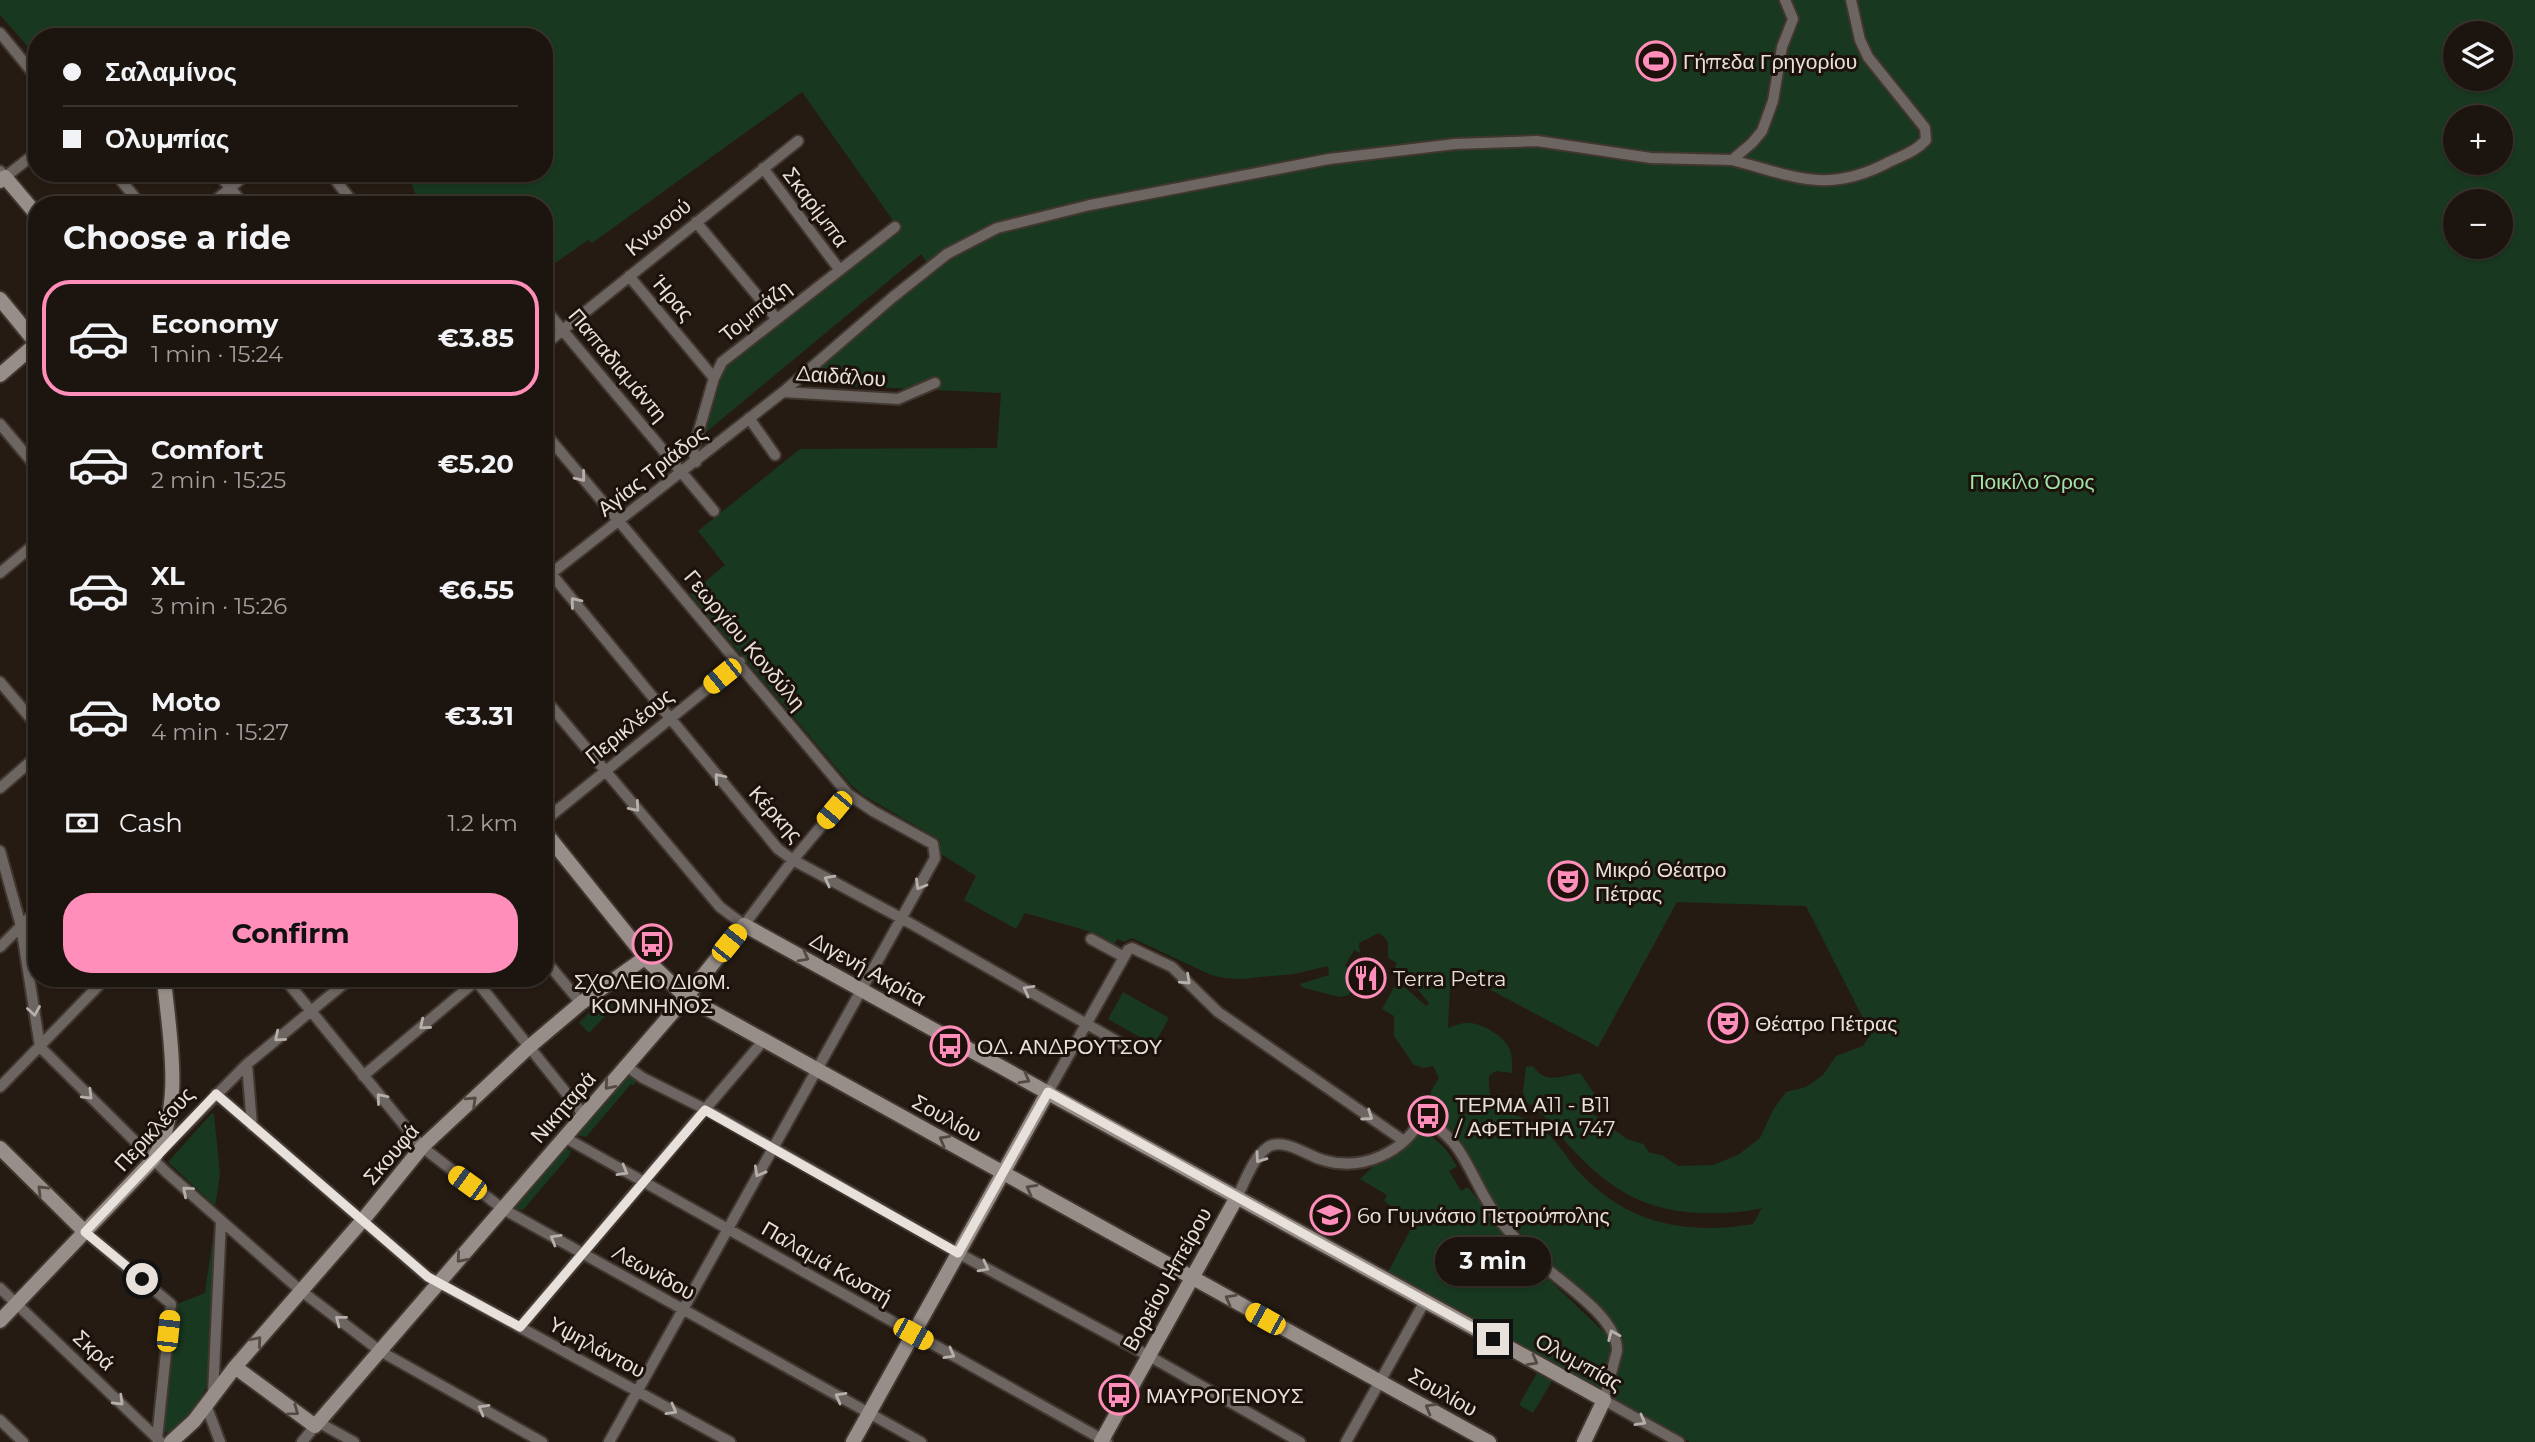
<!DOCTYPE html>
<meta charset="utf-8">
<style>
body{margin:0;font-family:Montserrat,sans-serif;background:#251d17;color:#f1f3f6;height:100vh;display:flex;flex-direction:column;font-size:26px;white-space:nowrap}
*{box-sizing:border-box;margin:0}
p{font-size:23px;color:#a09e9e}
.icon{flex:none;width:38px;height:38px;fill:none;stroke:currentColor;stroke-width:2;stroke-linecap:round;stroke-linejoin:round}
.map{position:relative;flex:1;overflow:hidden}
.sheet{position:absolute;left:28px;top:196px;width:525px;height:791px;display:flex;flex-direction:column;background:#1c140e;border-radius:28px;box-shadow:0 2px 5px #0004,0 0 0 2px #3a332e}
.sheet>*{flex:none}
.top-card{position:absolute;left:28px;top:28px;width:525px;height:154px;border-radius:28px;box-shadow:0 2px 5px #0004,0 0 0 2px #3a332e;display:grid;align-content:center;height:154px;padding:0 35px;background:#1c140e}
.controls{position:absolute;left:2443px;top:21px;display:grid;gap:14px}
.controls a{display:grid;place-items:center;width:70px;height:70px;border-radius:50%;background:#1c140e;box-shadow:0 2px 5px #0004,0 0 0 2px #3a332e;font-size:35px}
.end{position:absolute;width:32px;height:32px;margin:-16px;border:9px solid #e8e0db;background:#111;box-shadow:0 0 0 4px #111}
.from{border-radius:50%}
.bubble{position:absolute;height:49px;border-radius:24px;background:#1c140e;box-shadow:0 2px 5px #0004,0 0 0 2px #3a332e;font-size:23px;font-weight:700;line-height:49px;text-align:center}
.car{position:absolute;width:21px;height:42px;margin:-21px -10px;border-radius:9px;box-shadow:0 0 5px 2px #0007;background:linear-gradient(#f5c518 24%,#345 0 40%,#f5c518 0 76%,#345 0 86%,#f5c518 0)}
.top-card b{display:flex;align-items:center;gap:24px;height:66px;font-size:26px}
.top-card b+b{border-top:2px solid #3a332e}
.top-card i{width:18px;height:18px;background:#f1f3f6}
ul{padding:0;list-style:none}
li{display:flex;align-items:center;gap:21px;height:116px;margin:0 14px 10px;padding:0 21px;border:4px solid transparent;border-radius:28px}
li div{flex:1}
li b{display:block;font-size:26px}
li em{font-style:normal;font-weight:700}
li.on{border-color:#ff8eba}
li>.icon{width:63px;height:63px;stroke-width:1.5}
h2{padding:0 35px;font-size:32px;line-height:84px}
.pay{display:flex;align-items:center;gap:18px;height:77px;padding:0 35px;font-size:26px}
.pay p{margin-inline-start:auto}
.cta{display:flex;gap:14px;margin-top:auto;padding:14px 35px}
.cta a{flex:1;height:80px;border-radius:28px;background:#ff8eba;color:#111;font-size:28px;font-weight:700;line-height:80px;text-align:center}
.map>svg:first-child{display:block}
.green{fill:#193820;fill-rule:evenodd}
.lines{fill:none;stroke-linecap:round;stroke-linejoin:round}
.street-casing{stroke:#41372f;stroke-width:14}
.secondary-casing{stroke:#41372f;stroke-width:18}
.street{stroke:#6c6562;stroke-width:10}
.secondary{stroke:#988e89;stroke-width:14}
.oneway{stroke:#b6afab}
.oneway2{stroke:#544a44}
.route{stroke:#e8e0db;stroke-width:9}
.labels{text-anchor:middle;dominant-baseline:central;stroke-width:6;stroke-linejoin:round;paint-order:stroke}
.poi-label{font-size:21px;fill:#e8e0db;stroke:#1c120b;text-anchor:start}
.street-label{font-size:21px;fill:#e8e0db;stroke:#1c120b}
.park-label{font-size:21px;fill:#9fe3aa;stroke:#1c120b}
</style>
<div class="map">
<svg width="2535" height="1442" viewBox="0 0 2535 1442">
<rect width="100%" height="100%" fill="#261b13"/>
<!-- green -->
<path class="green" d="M0,0H2535V1442H1690L1387,1274L1414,1223L1384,1201L1387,1195L1360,1179L1378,1162L1418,1131C1439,1138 1446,1149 1457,1166L1449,1171L1461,1191L1468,1187L1513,1245L1607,1335L1620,1339L1613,1321L1542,1257L1492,1201L1431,1100V1091L1439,1078L1433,1066L1424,1068L1414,1065L1394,1036V1016L1382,1009L1396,984L1400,987L1402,985L1426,1006L1429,1003L1406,975L1395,967L1397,963L1388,958C1387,943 1392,943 1379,933L1359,943L1360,953L1354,950L1345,966L1360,975L1349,995L1339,997L1301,987L1300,984L1329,975L1328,966L1294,974L1241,979L1225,978L1211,975L1132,938L1124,942L1117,939L1115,944L1088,931L1025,913L1016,929L964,900L976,876L938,852L940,840L863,795L850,784L690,594L725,565L698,531L800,449L997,448L1001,393L806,384L801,381L933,271L921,254L705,433L725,365L899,229L802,92L592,243L588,240L544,271V205H420L407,173H544V37H131L104,30L96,37H37V57L0,15ZM2455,33H2501V79H2455ZM2455,117H2501V163H2455ZM2455,201H2501V247H2455ZM1677,902L1806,906L1871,1034L1863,1046L1836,1056L1823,1075L1806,1087L1786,1092L1773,1110L1760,1138L1738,1155L1713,1165L1678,1166L1662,1155L1650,1153L1643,1144L1627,1139L1593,1114L1596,1096L1580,1073C1560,1076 1546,1085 1533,1066L1526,1067L1523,1091L1526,1102C1546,1113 1558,1135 1575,1152C1616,1195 1653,1214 1714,1213C1730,1213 1746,1212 1762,1208L1753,1224C1687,1235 1628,1224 1581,1174C1567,1160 1558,1141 1543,1129C1517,1106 1487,1126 1489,1076L1496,1071L1512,1073C1512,1064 1513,1054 1508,1046C1501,1034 1478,1021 1464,1023C1459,1024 1453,1026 1448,1028L1451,969L1598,1047Z
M1123,992L1169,1018L1154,1045L1108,1019Z
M604,997L614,1007L589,1033L579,1023Z
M628,1075L638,1080L633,1085L631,1084L586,1137L579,1136V1131Z
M212,1113L214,1114L220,1175L215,1206L168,1162Z
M564,1146L571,1151L569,1156L523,1210L516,1209L515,1203Z
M213,1237H216L209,1377C203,1401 190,1421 169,1433L162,1432L172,1314L177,1304L205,1293Z
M1537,1373L1552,1381L1533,1413L1519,1405Z"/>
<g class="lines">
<!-- street casing -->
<g class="street-casing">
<path id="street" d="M0,33L37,78
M102,33L105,37
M1732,160C1794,176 1827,195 1889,162C1903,155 1915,152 1926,140L1925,128L1868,57L1860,40L1851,0
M763,168L839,269
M0,171L5,177L37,152
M115,173L141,205
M218,173L244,205
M330,173L355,205
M210,205L248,173
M696,222L776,318
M629,276L714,378
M544,308L714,511
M544,345L798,141
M783,392L898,399L935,383
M749,418L775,455
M0,424L37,468
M544,432L848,794L873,811L933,844L935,858L609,1442
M696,462L693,451L714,378L722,362L895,227
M544,565L778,849L793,860L901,918L1127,1047
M0,573L37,542
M544,579L783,392L893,297L947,254L997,228L1090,205L1329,159L1455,144L1537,141L1651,158L1732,160L1752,143L1762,131L1773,101L1782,47L1793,19L1785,0
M0,682L37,726
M544,698L720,907L744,925L793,860L848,794
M0,788L37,756
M544,821L740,662
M0,851L21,926L40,1047L166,1172L300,1290L380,1351L542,1442
M1091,939L1124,957
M0,947L37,910
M544,959L581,1003
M284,978L422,1147L503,1209L921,1442
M474,978L583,1114
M247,1064L252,1126
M626,1066L643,1078L705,1109L958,1253L1149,1356L1300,1442
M363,1076L476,981
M0,1087L106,978
M1048,1092L1128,950L1132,948L1172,967L1218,1012L1404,1141
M216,1094L428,1277L730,1442
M564,1137L1107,1442
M160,1152L247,1064L351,978
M1237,1197C1245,1182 1253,1157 1268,1147C1283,1137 1308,1156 1323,1160C1363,1172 1405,1152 1423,1116C1435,1126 1449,1135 1458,1149C1471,1168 1479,1190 1492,1209C1504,1228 1522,1246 1538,1261C1561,1283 1618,1317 1617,1351L1604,1400L1679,1442
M85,1232L171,1304L157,1439
M0,1288L160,1441
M520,1327L764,1040
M213,1394L221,1221
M206,1405L220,1442
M0,1420L23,1442
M318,1422L354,1442
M302,1442L315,1426
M1346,1442L1425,1301"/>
</g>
<!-- secondary casing -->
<g class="secondary-casing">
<path id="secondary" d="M0,181L5,177L37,215
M0,299L37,344
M0,375L37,343
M544,831L651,964L686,997L1489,1442
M0,1148L85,1232
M0,1321L153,1160C185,1105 169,1038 164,978
M235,1367L315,1426L686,997L744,925L1604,1400L1584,1442
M171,1442L194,1421L235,1367L362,1221L422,1147L529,1047L581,1003L646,957
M853,1442L1048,1092
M1101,1442L1237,1197"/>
</g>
<!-- street -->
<use href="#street" class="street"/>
<!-- secondary -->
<use href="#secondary" class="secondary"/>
</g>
<!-- one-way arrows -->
<defs><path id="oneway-chevron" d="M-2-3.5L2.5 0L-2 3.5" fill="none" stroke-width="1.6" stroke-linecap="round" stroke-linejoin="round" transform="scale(1.75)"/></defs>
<g class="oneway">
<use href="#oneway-chevron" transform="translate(581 477) rotate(51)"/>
<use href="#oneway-chevron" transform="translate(575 602) rotate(-129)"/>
<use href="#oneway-chevron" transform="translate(719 778) rotate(-130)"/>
<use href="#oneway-chevron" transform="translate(635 807) rotate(49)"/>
<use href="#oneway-chevron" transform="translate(829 880) rotate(-152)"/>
<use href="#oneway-chevron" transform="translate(920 885) rotate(120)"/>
<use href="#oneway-chevron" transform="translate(1186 980) rotate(43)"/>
<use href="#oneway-chevron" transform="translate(1028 990) rotate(-151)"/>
<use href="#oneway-chevron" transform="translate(34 1011) rotate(81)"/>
<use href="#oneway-chevron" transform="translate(424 1025) rotate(140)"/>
<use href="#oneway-chevron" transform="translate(279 1037) rotate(140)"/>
<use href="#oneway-chevron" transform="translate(88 1095) rotate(45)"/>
<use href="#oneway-chevron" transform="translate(381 1098) rotate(-130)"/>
<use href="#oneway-chevron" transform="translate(1368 1116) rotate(35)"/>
<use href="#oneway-chevron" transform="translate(1260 1158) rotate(125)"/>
<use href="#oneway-chevron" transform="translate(623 1171) rotate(30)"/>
<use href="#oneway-chevron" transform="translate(759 1172) rotate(119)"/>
<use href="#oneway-chevron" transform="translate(187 1191) rotate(-139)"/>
<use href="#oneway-chevron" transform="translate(555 1239) rotate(-150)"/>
<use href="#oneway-chevron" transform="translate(984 1267) rotate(28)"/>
<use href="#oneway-chevron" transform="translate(340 1320) rotate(-142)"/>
<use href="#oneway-chevron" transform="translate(1613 1335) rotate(-113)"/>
<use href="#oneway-chevron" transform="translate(950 1354) rotate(29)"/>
<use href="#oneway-chevron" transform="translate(840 1397) rotate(-151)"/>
<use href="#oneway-chevron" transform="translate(119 1401) rotate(44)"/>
<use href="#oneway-chevron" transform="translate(483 1409) rotate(-151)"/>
<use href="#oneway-chevron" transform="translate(672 1410) rotate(29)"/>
<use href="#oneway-chevron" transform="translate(1641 1421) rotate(29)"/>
</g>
<g class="oneway2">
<use href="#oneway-chevron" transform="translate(804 957) rotate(28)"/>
<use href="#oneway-chevron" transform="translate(1025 1079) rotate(29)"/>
<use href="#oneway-chevron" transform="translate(609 1085) rotate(131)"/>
<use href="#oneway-chevron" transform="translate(472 1101) rotate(-43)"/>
<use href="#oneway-chevron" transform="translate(944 1140) rotate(-151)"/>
<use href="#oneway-chevron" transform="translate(1031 1189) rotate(-151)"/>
<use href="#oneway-chevron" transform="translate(42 1190) rotate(-135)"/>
<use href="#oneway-chevron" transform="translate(461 1258) rotate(131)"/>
<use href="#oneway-chevron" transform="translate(1230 1299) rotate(-151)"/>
<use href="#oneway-chevron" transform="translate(257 1341) rotate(-50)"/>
<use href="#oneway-chevron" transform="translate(1533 1361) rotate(29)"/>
<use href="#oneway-chevron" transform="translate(1430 1408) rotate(-150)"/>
<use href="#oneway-chevron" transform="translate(294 1411) rotate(36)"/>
</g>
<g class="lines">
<!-- route -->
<path class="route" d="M142,1279L85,1232L216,1094L428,1277L520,1327L705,1110L958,1253L1048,1092L1493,1339"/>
</g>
<!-- icons -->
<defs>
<g id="stadium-ring" transform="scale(2.0125)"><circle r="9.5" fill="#1c120b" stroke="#ff8eba" stroke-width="1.5"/><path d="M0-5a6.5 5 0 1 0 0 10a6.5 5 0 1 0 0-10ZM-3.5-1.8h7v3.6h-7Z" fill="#ff8eba"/></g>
<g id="theatre-ring" transform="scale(2.0125)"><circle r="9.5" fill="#1c120b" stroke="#ff8eba" stroke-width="1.5"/><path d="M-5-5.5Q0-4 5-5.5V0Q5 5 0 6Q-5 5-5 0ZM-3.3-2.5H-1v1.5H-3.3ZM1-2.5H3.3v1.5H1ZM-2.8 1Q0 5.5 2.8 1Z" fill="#ff8eba"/></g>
<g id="bus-ring" transform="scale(2.0125)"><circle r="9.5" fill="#1c120b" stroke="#ff8eba" stroke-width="1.5"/><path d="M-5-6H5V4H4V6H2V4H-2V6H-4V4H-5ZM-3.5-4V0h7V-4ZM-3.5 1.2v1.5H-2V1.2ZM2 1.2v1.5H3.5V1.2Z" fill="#ff8eba"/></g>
<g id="restaurant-ring" transform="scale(2.0125)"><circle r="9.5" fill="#1c120b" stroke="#ff8eba" stroke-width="1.5"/><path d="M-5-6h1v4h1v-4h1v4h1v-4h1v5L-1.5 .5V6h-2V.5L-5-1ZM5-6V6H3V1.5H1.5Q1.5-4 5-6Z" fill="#ff8eba"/></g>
<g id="school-ring" transform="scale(2.0125)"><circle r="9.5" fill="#1c120b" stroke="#ff8eba" stroke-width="1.5"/><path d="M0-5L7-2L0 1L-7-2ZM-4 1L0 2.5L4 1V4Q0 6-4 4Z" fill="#ff8eba"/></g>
</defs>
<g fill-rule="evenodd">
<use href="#stadium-ring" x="1656" y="61"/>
<use href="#theatre-ring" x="1568" y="881"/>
<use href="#bus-ring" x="652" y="944"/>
<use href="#restaurant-ring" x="1366" y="978"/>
<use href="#theatre-ring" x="1728" y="1023"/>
<use href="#bus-ring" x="950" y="1046"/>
<use href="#bus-ring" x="1428" y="1116"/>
<use href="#school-ring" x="1330" y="1215"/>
<use href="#bus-ring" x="1119" y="1395"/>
</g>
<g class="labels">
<!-- poi labels -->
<g class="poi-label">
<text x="1683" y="61">Γήπεδα Γρηγορίου</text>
<text x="1595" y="869">Μικρό Θέατρο<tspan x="1595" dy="24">Πέτρας</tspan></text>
<text x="1393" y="978">Terra Petra</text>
<text x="652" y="981" text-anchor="middle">ΣΧΟΛΕΙΟ ΔΙΟΜ.<tspan x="652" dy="24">ΚΟΜΝΗΝΟΣ</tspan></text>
<text x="1755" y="1023">Θέατρο Πέτρας</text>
<text x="977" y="1046">ΟΔ. ΑΝΔΡΟΥΤΣΟΥ</text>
<text x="1455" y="1104">ΤΕΡΜΑ Α11 - Β11<tspan x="1455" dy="24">/ ΑΦΕΤΗΡΙΑ 747</tspan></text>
<text x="1357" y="1215">6ο Γυμνάσιο Πετρούπολης</text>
<text x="1146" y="1395">ΜΑΥΡΟΓΕΝΟΥΣ</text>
</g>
<!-- street labels -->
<g class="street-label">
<text transform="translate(816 207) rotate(53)">Σκαρίμπα</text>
<text transform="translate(658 227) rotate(-39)">Κνωσού</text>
<text transform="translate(673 298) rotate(50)">Ήρας</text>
<text transform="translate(755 311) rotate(-39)">Τομπάζη</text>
<text transform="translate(618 365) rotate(50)">Παπαδιαμάντη</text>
<text transform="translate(841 376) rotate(4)">Δαιδάλου</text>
<text transform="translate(652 471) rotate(-38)">Αγίας Τριάδος</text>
<text transform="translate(745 640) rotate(50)">Γεωργίου Κονδύλη</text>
<text transform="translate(629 726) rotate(-39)">Περικλέους</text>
<text transform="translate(776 814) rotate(48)">Κέρκης</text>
<text transform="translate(868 969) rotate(29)">Διγενή Ακρίτα</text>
<text transform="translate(563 1107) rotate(-49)">Νικηταρά</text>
<text transform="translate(947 1118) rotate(29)">Σουλίου</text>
<text transform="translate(154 1129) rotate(-47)">Περικλέους</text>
<text transform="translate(391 1154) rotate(-49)">Σκουφά</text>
<text transform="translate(827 1263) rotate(30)">Παλαμά Κωστή</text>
<text transform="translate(654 1272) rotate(29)">Λεωνίδου</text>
<text transform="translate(1167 1279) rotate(-61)">Βορείου Ηπείρου</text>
<text transform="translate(597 1347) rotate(28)">Υψηλάντου</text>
<text transform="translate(94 1350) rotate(43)">Σκρά</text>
<text transform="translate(1579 1362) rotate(29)">Ολυμπίας</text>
<text transform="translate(1443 1392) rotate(30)">Σουλίου</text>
</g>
<!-- park labels -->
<g class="park-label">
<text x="2032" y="481">Ποικίλο Όρος</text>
</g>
</g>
</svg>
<div class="controls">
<a><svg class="icon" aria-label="layers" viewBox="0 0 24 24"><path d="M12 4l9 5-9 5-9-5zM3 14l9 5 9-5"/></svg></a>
<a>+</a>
<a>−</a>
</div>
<i class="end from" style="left:142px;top:1279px"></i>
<i class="end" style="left:1493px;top:1339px"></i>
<div class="bubble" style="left:1435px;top:1237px;width:116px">3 min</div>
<i class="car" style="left:722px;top:676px;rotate:231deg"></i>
<i class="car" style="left:834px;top:810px;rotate:220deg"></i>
<i class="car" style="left:729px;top:943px;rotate:39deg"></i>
<i class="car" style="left:467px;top:1183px;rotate:306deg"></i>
<i class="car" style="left:1265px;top:1319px;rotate:299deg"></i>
<i class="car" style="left:168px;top:1331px;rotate:6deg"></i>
<i class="car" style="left:913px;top:1334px;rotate:119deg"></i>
<div class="top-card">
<b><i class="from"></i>Σαλαμίνος</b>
<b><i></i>Ολυμπίας</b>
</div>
<section class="sheet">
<h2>Choose a ride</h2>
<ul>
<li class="on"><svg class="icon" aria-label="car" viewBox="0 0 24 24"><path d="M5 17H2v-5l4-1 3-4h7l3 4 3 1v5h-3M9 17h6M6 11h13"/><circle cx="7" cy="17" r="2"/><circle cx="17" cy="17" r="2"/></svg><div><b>Economy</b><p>1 min · 15:24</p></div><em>€3.85</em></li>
<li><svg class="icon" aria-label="car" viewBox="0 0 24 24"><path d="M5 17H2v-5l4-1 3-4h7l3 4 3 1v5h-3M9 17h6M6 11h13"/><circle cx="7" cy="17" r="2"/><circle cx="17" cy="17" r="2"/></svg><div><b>Comfort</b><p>2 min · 15:25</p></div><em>€5.20</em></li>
<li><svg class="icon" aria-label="car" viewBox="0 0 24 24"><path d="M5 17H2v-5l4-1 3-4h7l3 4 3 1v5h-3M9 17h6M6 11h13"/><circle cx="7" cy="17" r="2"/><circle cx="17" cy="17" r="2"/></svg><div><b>XL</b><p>3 min · 15:26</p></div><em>€6.55</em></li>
<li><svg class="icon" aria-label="car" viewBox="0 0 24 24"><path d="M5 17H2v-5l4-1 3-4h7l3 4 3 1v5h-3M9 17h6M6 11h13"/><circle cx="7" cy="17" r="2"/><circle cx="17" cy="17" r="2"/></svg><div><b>Moto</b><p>4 min · 15:27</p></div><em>€3.31</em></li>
</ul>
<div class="pay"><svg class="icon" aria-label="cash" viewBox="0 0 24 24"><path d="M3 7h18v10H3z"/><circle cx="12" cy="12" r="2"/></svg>Cash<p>1.2 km</p></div>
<div class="cta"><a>Confirm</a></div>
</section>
</div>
